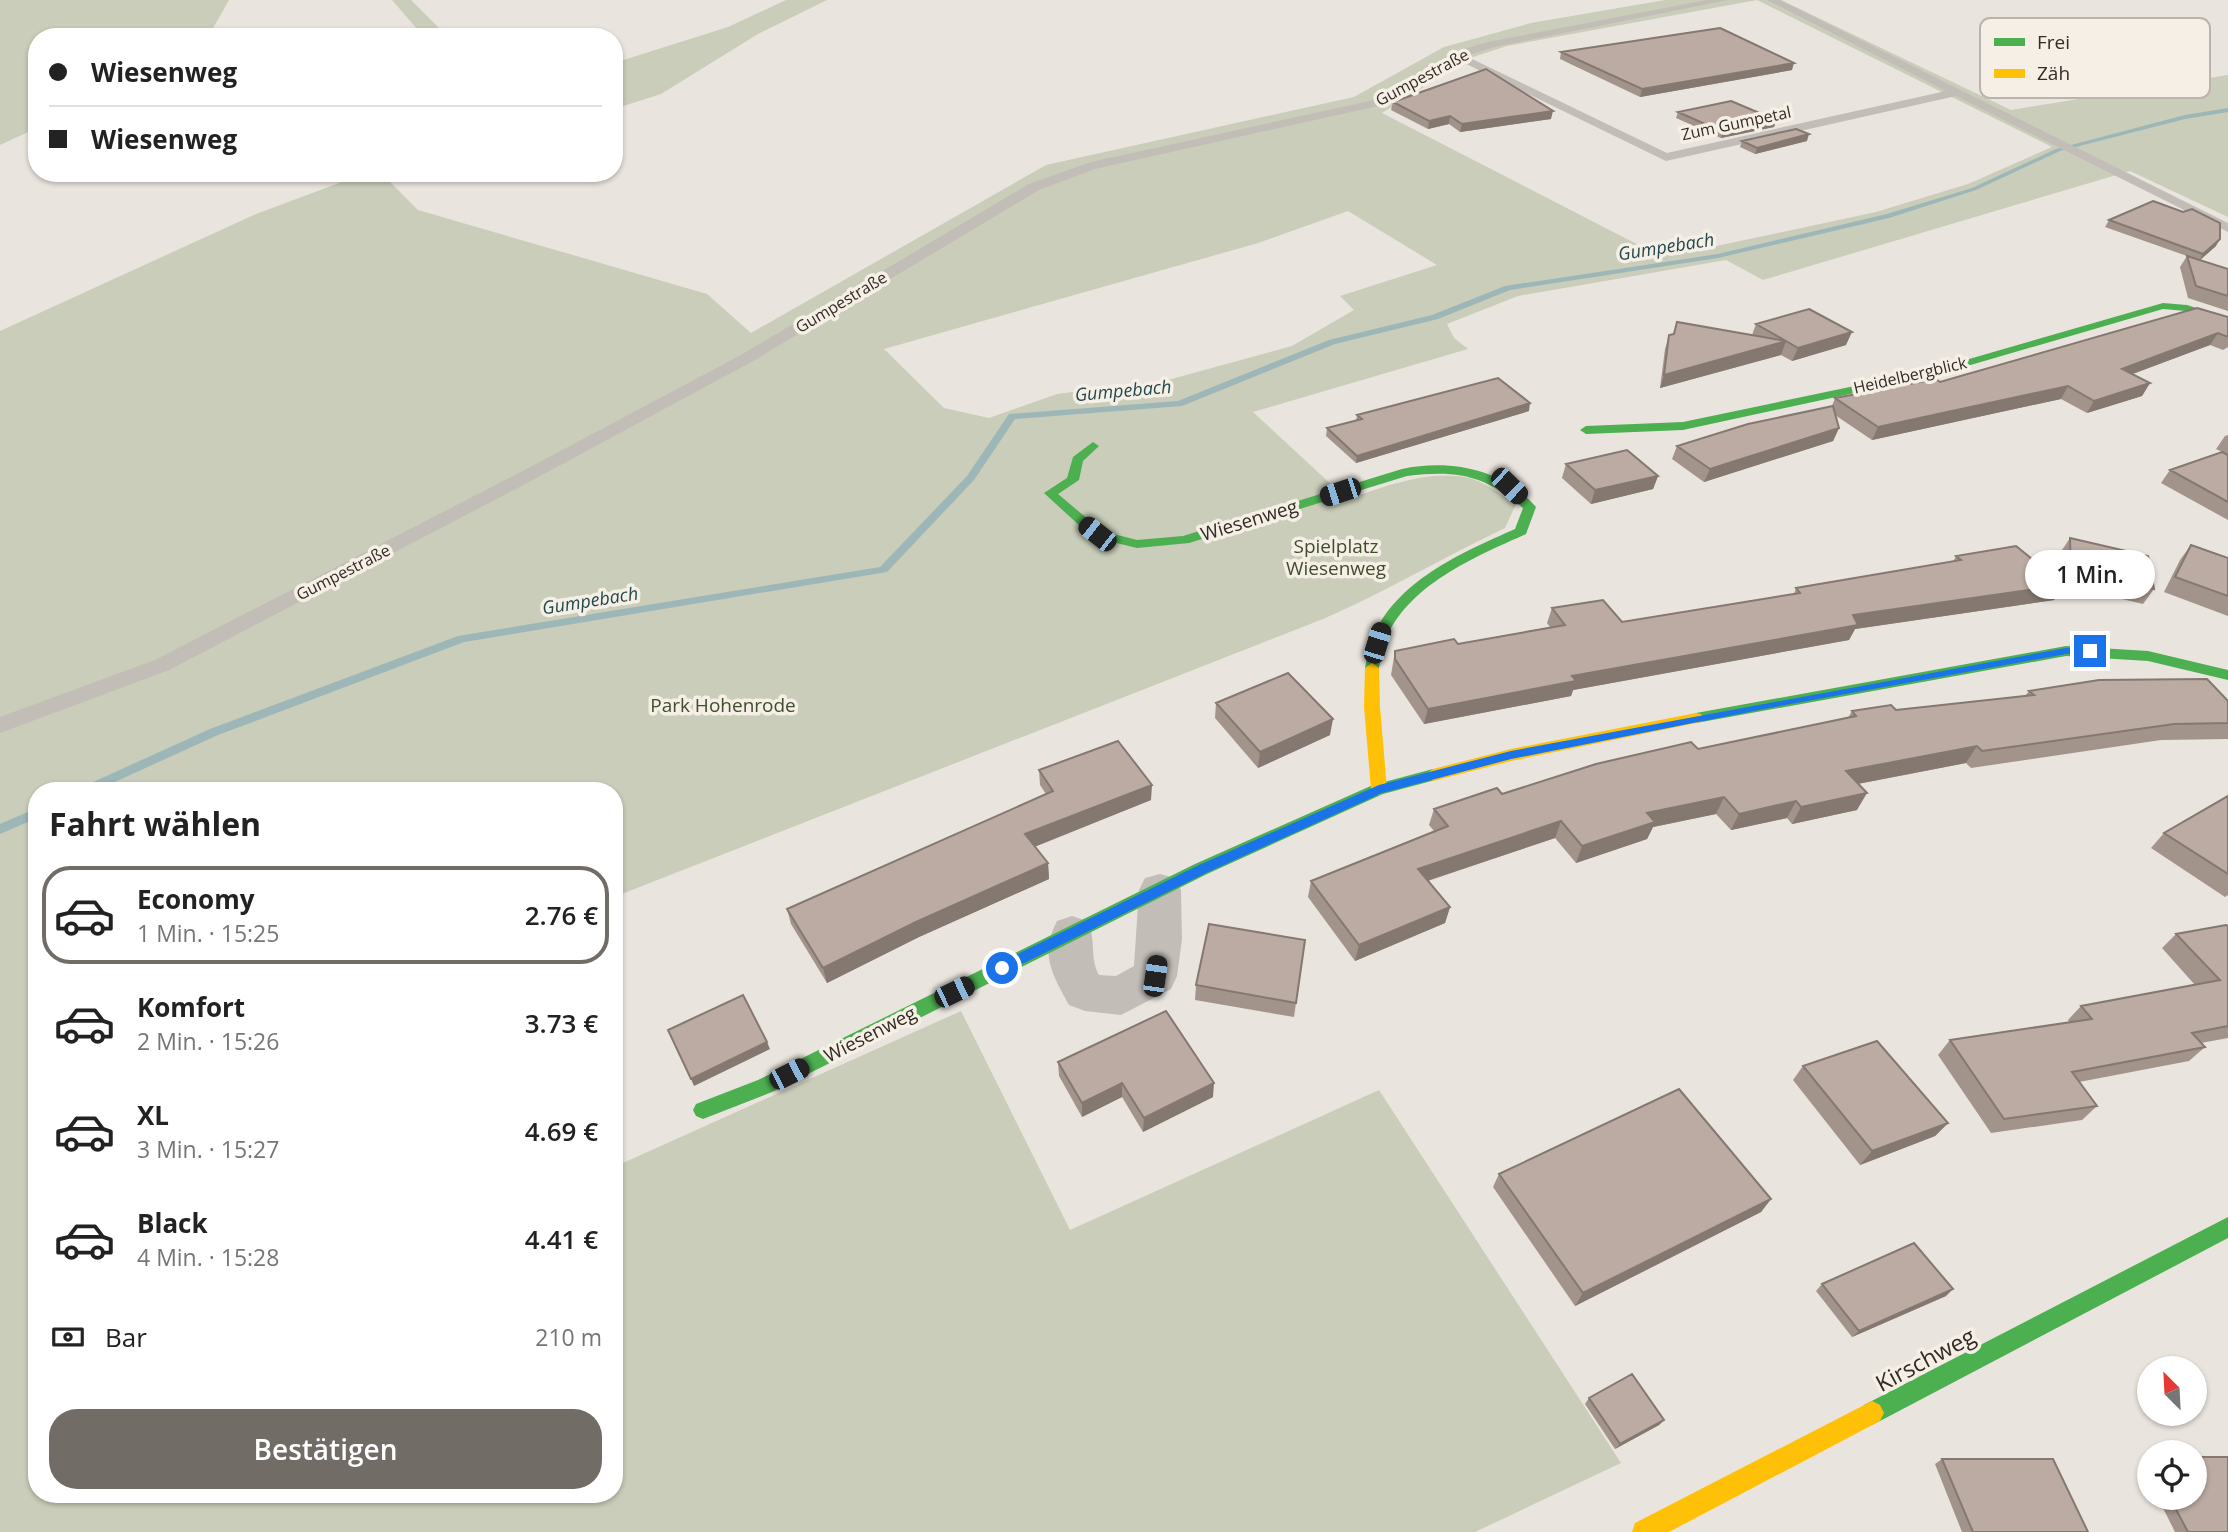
<!DOCTYPE html>
<html lang="de">
<meta charset="utf-8">
<style>
body{margin:0;font-family:"Open Sans",sans-serif;background:#f6f6f6;color:#222;height:100vh;display:flex;flex-direction:column;font-size:26px;white-space:nowrap}
*{box-sizing:border-box;margin:0}
p{font-size:23px;color:#767676}
.icon{flex:none;width:38px;height:38px;fill:none;stroke:currentColor;stroke-width:2;stroke-linecap:round;stroke-linejoin:round}
.map{position:relative;flex:1;overflow:hidden}
.sheet{position:absolute;left:28px;top:782px;width:595px;height:721px;display:flex;flex-direction:column;background:#fff;border-radius:28px;box-shadow:0 2px 5px #0004}
.sheet>*{flex:none}
.hud{position:absolute;left:28px;top:28px;width:595px;height:154px;border-radius:28px;box-shadow:0 2px 5px #0004;display:grid;align-content:center;height:154px;padding:0 21px;background:#fff}
.needle{width:46px;rotate:336deg}
.controls{position:absolute;left:2137px;top:1356px;display:grid;gap:14px}
.controls a{display:grid;place-items:center;width:70px;height:70px;border-radius:50%;background:#fff;box-shadow:0 2px 5px #0004;font-size:35px}
.end{position:absolute;width:32px;height:32px;margin:-16px;border:9px solid #1a73e8;background:#fff;box-shadow:0 0 0 4px #fff}
.from{border-radius:50%}
.bubble{position:absolute;height:49px;border-radius:24px;background:#fff;box-shadow:0 2px 5px #0004;font-size:23px;font-weight:600;line-height:49px;text-align:center}
.car{position:absolute;width:21px;height:42px;margin:-21px -10px;border-radius:9px;box-shadow:0 0 5px 2px #0007;background:linear-gradient(#222 24%,#8ab4d8 0 40%,#222 0 76%,#8ab4d8 0 86%,#222 0)}
.hud b{display:flex;align-items:center;gap:24px;height:66px;font-size:26px}
.hud b+b{border-top:2px solid #e0e0e0}
.hud i{width:18px;height:18px;background:#222}
ul{padding:0;list-style:none}
li{display:flex;align-items:center;gap:21px;height:98px;margin:0 14px 10px;padding:0 7px;border:4px solid transparent;border-radius:28px}
li div{flex:1}
li b{display:block;font-size:26px}
li em{font-style:normal;font-weight:600}
li.active{border-color:#726c67}
li>.icon{width:63px;height:63px;stroke-width:1.5}
h2{padding:0 21px;font-size:32px;line-height:84px}
.pay{display:flex;align-items:center;gap:18px;height:77px;padding:0 21px;font-size:26px}
.pay p{margin-inline-start:auto}
.button{display:flex;gap:14px;margin-top:auto;padding:14px 21px}
.button a{flex:1;height:80px;border-radius:28px;background:#726c67;color:#fff;font-size:28px;font-weight:600;line-height:80px;text-align:center}
.map>svg:first-child{display:block}
.green{fill:#c9cdb9;fill-rule:evenodd}
.lines{fill:none;stroke-linecap:round;stroke-linejoin:round}
.stream{fill:#9db6b8;fill-rule:evenodd}
.lane{fill:#c2bdb7;fill-rule:evenodd}
.street{fill:#c2bdb7;fill-rule:evenodd}
.fast{fill:#4caf50;fill-rule:evenodd}
.slow{fill:#ffc107;fill-rule:evenodd}
.wall{fill:#a2938b}
.shaded-wall{fill:#847871}
.building{fill:#bcaba2;stroke:#847871;stroke-width:2}
.route{fill:#1a73e8}
.labels{text-anchor:middle;dominant-baseline:central;stroke-width:7;stroke-linejoin:round;paint-order:stroke}
.far-street-label{font-size:16px;fill:#322b27;stroke:#f6efe5}
.far-water-label{font-size:18px;font-style:italic;fill:#21484e;stroke:#f6efe5}
.street-label{font-size:19px;fill:#322b27;stroke:#f6efe5}
.park-label{font-size:19px;fill:#3f4d2d;stroke:#f6efe5}
.near-street-label{font-size:23px;fill:#322b27;stroke:#f6efe5}
.key{fill:#f6efe5;stroke:#bbb4ac;stroke-width:2}
.key-label{font-size:19px;fill:#322b27}
</style>
<div class="map">
<svg width="2228" height="1532" viewBox="0 0 2228 1532">
<rect width="100%" height="100%" fill="#eae4de"/>
<!-- green -->
<path class="green" d="M0,0H229L208,37H37V128L0,145Z
M392,0H411L448,37H424Z
M786,0H827L758,34L661,94L614,109V63L728,27Z
M1665,0H1781L2011,110L2228,75V217L2130,171L1763,280L1726,260L1518,296L1447,324L1454,338L1468,349L1253,412L1347,499C1385,487 1428,469 1469,478C1484,481 1502,496 1516,504L1505,528C1443,557 1386,592 1323,619L614,897V791H37V1494H614V1167L961,1011L1070,1230L1379,1090L1621,1463L1475,1532H0V331L256,214L366,173H416L390,182L418,210L707,294L751,333L1046,165L1354,97L1444,47L1531,23ZM1757,0L2052,147L1968,184L1876,212L1712,247L1656,254L1382,113L1470,58L1507,46ZM1348,211L1437,265L1340,296L1354,310L1292,346L1168,380L1057,394L989,418L944,408L884,349L1258,243Z"/>
<g class="lines">
<!-- stream -->
<path class="stream" d="M2228,108V112L2185,119L2060,151L1976,190L1889,218L1718,258L1510,290L1438,319L1335,344L1182,406L1015,419L974,480L887,572L464,642L218,735L95,791H78L80,788L210,729L458,636L880,567L967,476L1009,414L1178,401L1329,340L1432,315L1505,286L1718,254L1887,214L1972,188L2056,149L2185,115Z
M37,808V818L0,834V824Z"/>
<!-- lane -->
<path class="lane" d="M1707,0H1728L1494,47L1466,56L1667,153L1946,91L1767,0H1780L2228,223V232L1956,96L1666,161L1456,59L1378,106L1095,169L1039,190L753,361L531,481L169,670L0,733V717L155,660L519,473L741,355L1029,184L1091,162L1370,101L1452,53L1488,42Z"/>
<!-- street -->
<path class="street" d="M1160,874L1175,878L1181,890L1182,939L1177,976L1171,989L1121,1015L1085,1011L1069,1005C1053,975 1039,955 1057,921L1072,916L1087,921C1097,939 1089,957 1099,975L1116,976L1134,966L1139,890L1145,878Z"/>
<!-- fast -->
<path class="fast" d="M2163,303L2187,305L2228,318V325L2186,311L2163,309L1933,376L1683,430L1586,434L1580,430L1586,426L1683,422L1931,370Z
M1093,442L1099,446L1083,461L1079,480L1058,494L1102,531L1137,540L1183,536L1402,469C1450,459 1503,469 1536,507L1526,534C1475,557 1407,585 1385,641C1382,649 1381,659 1379,668L1372,673L1365,668C1367,660 1367,650 1371,642C1393,582 1461,553 1515,529L1523,508C1484,475 1458,470 1407,476L1189,543L1137,548L1092,537L1044,493L1067,478L1073,457Z
M2066,646L2148,651L2228,670V680L2148,661L2066,656L1696,723L1688,718L1696,713Z
M1433,769L1439,771L1441,775L1439,779L1383,794L1207,874L772,1092L703,1119L696,1116L693,1110L696,1104L758,1080L1195,864L1373,785Z
M2228,1217V1238L1880,1421L1872,1425L1864,1421L1860,1413L1864,1405Z"/>
<!-- slow -->
<path class="slow" d="M1372,663L1379,668L1380,707L1387,789L1379,795L1371,789L1364,707L1365,668Z
M1696,713L1701,714L1704,718L1701,722L1511,761L1433,781L1425,775L1433,769L1511,749Z
M1872,1401L1880,1405L1884,1413L1880,1421L1669,1532H1632L1635,1523Z"/>
</g>
<!-- wall -->
<path class="wall" d="M1561,52L1792,70L1640,97L1560,59Z
M1393,102L1551,119L1460,132L1449,124L1428,129L1391,110Z
M1678,112L1776,120L1774,127L1721,138L1676,118Z
M1742,141H1807L1755,154L1740,147Z
M2109,220L2216,246L2200,260L2228,269V311L2188,298L2180,267L2187,256L2105,227Z
M2228,317V347L2223,350L2210,345L2132,374L2150,383L2142,396L2087,413L2061,399L1872,440L1835,415L1839,428L1833,441L1704,482L1672,459L1677,446L1832,406L1835,398L1940,382Z
M1677,322L1752,335L1756,324L1846,345L1792,361L1781,355L1660,388L1665,349L1669,335L1673,334Z
M1529,411L1356,463L1326,436L1327,428L1356,421L1357,415Z
M2228,435V520L2161,483L2170,470L2222,452L2216,449L2225,436Z
M1566,464L1658,476L1653,489L1591,504L1562,478Z
M2070,538L2154,589L2143,604L2101,594L2061,599V590L2054,600L1855,629L1849,640L1573,690L1571,696L1424,724L1391,675L1395,651L1458,644L1550,627L1547,623L1552,608L1622,622L1794,594L1796,588L1953,562L1956,556L2061,582L2060,553Z
M2191,545L2228,558V616L2164,592L2180,560Z
M2029,691L2228,701V739L2161,740L1971,768L1966,763L1858,784L1857,810L1792,824L1787,818L1731,830L1716,814L1653,827L1647,839L1576,863L1555,838L1428,881L1450,907L1445,923L1355,961L1308,897L1311,881L1434,831L1429,825L1434,809L1698,749L1848,718L1852,711L1896,710L2025,696Z
M1216,703L1330,735L1258,768L1215,718Z
M1039,770L1151,800L1035,846L1048,863L1049,879L919,937L827,983L791,924L787,909L1046,794L1040,785Z
M2228,796V895L2225,897L2151,848L2164,833Z
M2228,926V1038L2201,1043L2205,1047L2189,1061L2079,1082L2097,1106L2082,1120L1991,1133L1938,1055L1950,1040L2069,1022L2068,1020L2081,1006L2195,985L2162,948L2176,934Z
M1196,985L1296,1003L1294,1017L1195,1000Z
M1058,1062L1213,1097L1143,1132L1122,1097L1082,1117L1059,1076Z
M1803,1066L1948,1123L1935,1136L1860,1165L1793,1080Z
M1499,1174L1771,1199L1761,1212L1575,1306L1493,1187Z
M1822,1284L1946,1296L1852,1337L1816,1291Z
M1589,1398L1664,1420L1659,1425L1615,1449L1585,1404Z
M2149,1458V1480L2140,1463Z
M1942,1459L2088,1532H1962L1935,1464Z
M2158,1498H2194L2228,1532H2175Z"/>
<!-- shaded-wall -->
<path class="shaded-wall" d="M1794,63L1792,70L1640,97L1642,89Z
M1553,111L1551,119L1460,132L1462,124Z
M1450,116L1449,124L1428,129L1429,121Z
M1776,120L1774,127L1721,138L1723,132Z
M1809,134L1807,141L1755,154L1757,148Z
M2220,239L2216,246L2199,261L2203,254Z
M1852,332L1846,345L1792,361L1798,348Z
M2218,333L2210,345L2114,381L2122,369Z
M1786,341L1781,355L1660,388L1664,375Z
M2150,383L2142,396L2087,413L2094,401Z
M2068,386L2061,399L1872,440L1878,427Z
M1530,403L1529,411L1356,463L1357,456Z
M1839,428L1833,441L1704,482L1710,469Z
M1658,476L1653,489L1591,504L1595,490Z
M2064,585L2054,600L1855,629L1849,640L1573,690L1571,696L1424,724L1428,709L1572,676L1853,615Z
M1333,719L1330,735L1258,768L1260,752Z
M1977,746L1966,763L1836,788L1846,771Z
M1152,785L1151,800L1027,850L1025,834Z
M1867,793L1857,810L1792,824L1801,807Z
M1724,797L1716,814L1653,827L1647,839L1576,863L1582,846L1647,813Z
M1796,801L1787,818L1731,830L1739,814Z
M1561,821L1555,838L1414,885L1418,869Z
M1048,863L1049,879L919,937L827,983L823,968L916,922Z
M1450,907L1445,923L1355,961L1359,945Z
M767,1042L770,1049L694,1086L691,1079Z
M614,1065L618,1073L614,1075Z
M1122,1083V1097L1082,1117V1103Z
M1214,1083L1213,1097L1143,1132L1144,1118Z
M1948,1123L1935,1136L1860,1165L1872,1151Z
M1771,1199L1761,1212L1575,1306L1583,1293Z
M1953,1289L1946,1296L1852,1337L1859,1331Z
M1664,1420L1659,1425L1615,1449L1620,1444Z"/>
<!-- building -->
<path class="building" d="M1720,28L1794,63L1642,89L1561,52Z
M1486,69L1553,111L1462,124L1450,116L1429,121L1393,102Z
M1731,101L1776,120L1723,132L1678,112Z
M1796,129L1809,134L1757,148L1742,141Z
M2153,201L2183,212L2192,209L2220,223V239L2203,254L2109,220Z
M2187,256L2228,269V296L2196,286Z
M2197,308L2228,317V337L2218,333L2122,369L2150,383L2094,401L2068,386L1878,427L1835,398L1936,379L1940,382Z
M1809,309L1852,332L1798,348L1786,341L1664,375L1669,335L1674,334L1677,322L1786,341L1756,324Z
M1498,378L1530,403L1357,456L1327,428L1362,419L1357,415Z
M1833,406L1839,428L1710,469L1677,446L1748,424Z
M1627,450L1658,476L1595,490L1566,464Z
M2222,452L2228,455V502L2170,470Z
M2070,538L2148,556L2154,589L2111,579L2071,584Z
M2191,545L2228,558V596L2175,577Z
M2016,546L2064,585L1853,615L1858,625L1572,676L1576,681L1428,709L1395,659V651L1454,639L1458,644L1565,625L1552,608L1603,600L1622,622L1800,593L1796,588L1961,560L1956,556Z
M1288,673L1333,719L1260,752L1216,703Z
M2207,679L2228,701V723L2174,724L1982,751L1977,746L1846,771L1867,793L1801,807L1796,801L1739,814L1724,797L1647,813L1655,822L1582,846L1561,821L1418,869L1450,907L1359,945L1311,881L1448,826L1434,809L1497,788L1502,794L1596,764L1691,742L1698,749L1856,716L1852,711L1891,705L1896,710L2034,695L2029,691L2099,680Z
M1118,741L1152,785L1025,834L1048,863L916,922L823,968L787,909L1053,791L1039,770Z
M2228,796V874L2164,833Z
M1209,924L1305,940L1296,1003L1196,985Z
M2226,925L2228,926V1026L2192,1033L2205,1047L2072,1072L2097,1106L2004,1119L1950,1040L2092,1019L2081,1006L2220,980L2176,934Z
M743,995L767,1042L691,1079L668,1030Z
M1166,1011L1214,1083L1144,1118L1122,1083L1082,1103L1058,1062Z
M1877,1041L1948,1123L1872,1151L1803,1066Z
M1679,1089L1771,1199L1583,1293L1499,1174Z
M1914,1243L1953,1289L1859,1331L1822,1284Z
M1632,1374L1664,1420L1620,1444L1589,1398Z
M2194,1457H2228V1532H2188L2170,1498H2194Z
M1942,1459H2053L2088,1532H1973Z"/>
<!-- route -->
<path class="route" d="M2090,647L2095,651L2093,653L2066,654L1769,708L1511,759L1382,793L1206,873L1006,972L1002,974L995,968L997,964L1197,866L1379,785L1511,751L2066,648Z"/>
<g class="labels">
<!-- far-street labels -->
<g class="far-street-label">
<text transform="translate(1422 77) rotate(-28)">Gumpestraße</text>
<text transform="translate(1736 123) rotate(-12)">Zum Gumpetal</text>
<text transform="translate(841 302) rotate(-31)">Gumpestraße</text>
<text transform="translate(1910 375) rotate(-13)">Heidelbergblick</text>
<text transform="translate(343 572) rotate(-27)">Gumpestraße</text>
</g>
<!-- far-water labels -->
<g class="far-water-label">
<text transform="translate(1666 246) rotate(-9)">Gumpebach</text>
<text transform="translate(1123 390) rotate(-5)">Gumpebach</text>
<text transform="translate(590 600) rotate(-9)">Gumpebach</text>
</g>
<!-- street labels -->
<g class="street-label">
<text transform="translate(1249 520) rotate(-17)">Wiesenweg</text>
<text transform="translate(870 1034) rotate(-27)">Wiesenweg</text>
</g>
<!-- park labels -->
<g class="park-label">
<text x="1336" y="546">Spielplatz<tspan x="1336" dy="22">Wiesenweg</tspan></text>
<text x="723" y="705">Park Hohenrode</text>
</g>
<!-- near-street labels -->
<g class="near-street-label">
<text transform="translate(1925 1359) rotate(-28)">Kirschweg</text>
</g>
</g>
<!-- legend -->
<rect x="1980" y="18" width="230" height="80" rx="10" class="key"/>
<rect x="1994" y="38" width="31" height="8" fill="#4caf50"/>
<rect x="1994" y="69" width="31" height="9" fill="#ffc107"/>
<g class="key-label">
<text x="2037" y="49">Frei</text>
<text x="2037" y="80">Zäh</text>
</g>
</svg>
<div class="controls">
<a><svg class="needle" viewBox="-14 -14 28 28"><path d="M0-13l5 13h-10z" fill="#e53935"/><path d="M0 13l5-13h-10z" fill="#767676"/></svg></a>
<a><svg class="icon" aria-label="locate" viewBox="0 0 24 24"><circle cx="12" cy="12" r="6"/><path d="M12 2v4M12 18v4M2 12h4M18 12h4"/></svg></a>
</div>
<i class="end from" style="left:1002px;top:968px"></i>
<i class="end" style="left:2090px;top:651px"></i>
<div class="bubble" style="left:2025px;top:550px;width:130px">1 Min.</div>
<i class="car" style="left:1509px;top:486px;rotate:134deg"></i>
<i class="car" style="left:1340px;top:492px;rotate:252deg"></i>
<i class="car" style="left:1097px;top:534px;rotate:308deg"></i>
<i class="car" style="left:1377px;top:643px;rotate:17deg"></i>
<i class="car" style="left:1155px;top:976px;rotate:8deg"></i>
<i class="car" style="left:954px;top:992px;rotate:64deg"></i>
<i class="car" style="left:789px;top:1074px;rotate:63deg"></i>
<div class="hud">
<b><i class="from"></i>Wiesenweg</b>
<b><i></i>Wiesenweg</b>
</div>
<section class="sheet">
<h2>Fahrt wählen</h2>
<ul>
<li class="active"><svg class="icon" aria-label="car" viewBox="0 0 24 24"><path d="M5 17H2v-5l4-1 3-4h7l3 4 3 1v5h-3M9 17h6M6 11h13"/><circle cx="7" cy="17" r="2"/><circle cx="17" cy="17" r="2"/></svg><div><b>Economy</b><p>1 Min. · 15:25</p></div><em>2.76 €</em></li>
<li><svg class="icon" aria-label="car" viewBox="0 0 24 24"><path d="M5 17H2v-5l4-1 3-4h7l3 4 3 1v5h-3M9 17h6M6 11h13"/><circle cx="7" cy="17" r="2"/><circle cx="17" cy="17" r="2"/></svg><div><b>Komfort</b><p>2 Min. · 15:26</p></div><em>3.73 €</em></li>
<li><svg class="icon" aria-label="car" viewBox="0 0 24 24"><path d="M5 17H2v-5l4-1 3-4h7l3 4 3 1v5h-3M9 17h6M6 11h13"/><circle cx="7" cy="17" r="2"/><circle cx="17" cy="17" r="2"/></svg><div><b>XL</b><p>3 Min. · 15:27</p></div><em>4.69 €</em></li>
<li><svg class="icon" aria-label="car" viewBox="0 0 24 24"><path d="M5 17H2v-5l4-1 3-4h7l3 4 3 1v5h-3M9 17h6M6 11h13"/><circle cx="7" cy="17" r="2"/><circle cx="17" cy="17" r="2"/></svg><div><b>Black</b><p>4 Min. · 15:28</p></div><em>4.41 €</em></li>
</ul>
<div class="pay"><svg class="icon" aria-label="cash" viewBox="0 0 24 24"><path d="M3 7h18v10H3z"/><circle cx="12" cy="12" r="2"/></svg>Bar<p>210 m</p></div>
<div class="button"><a>Bestätigen</a></div>
</section>
</div>
